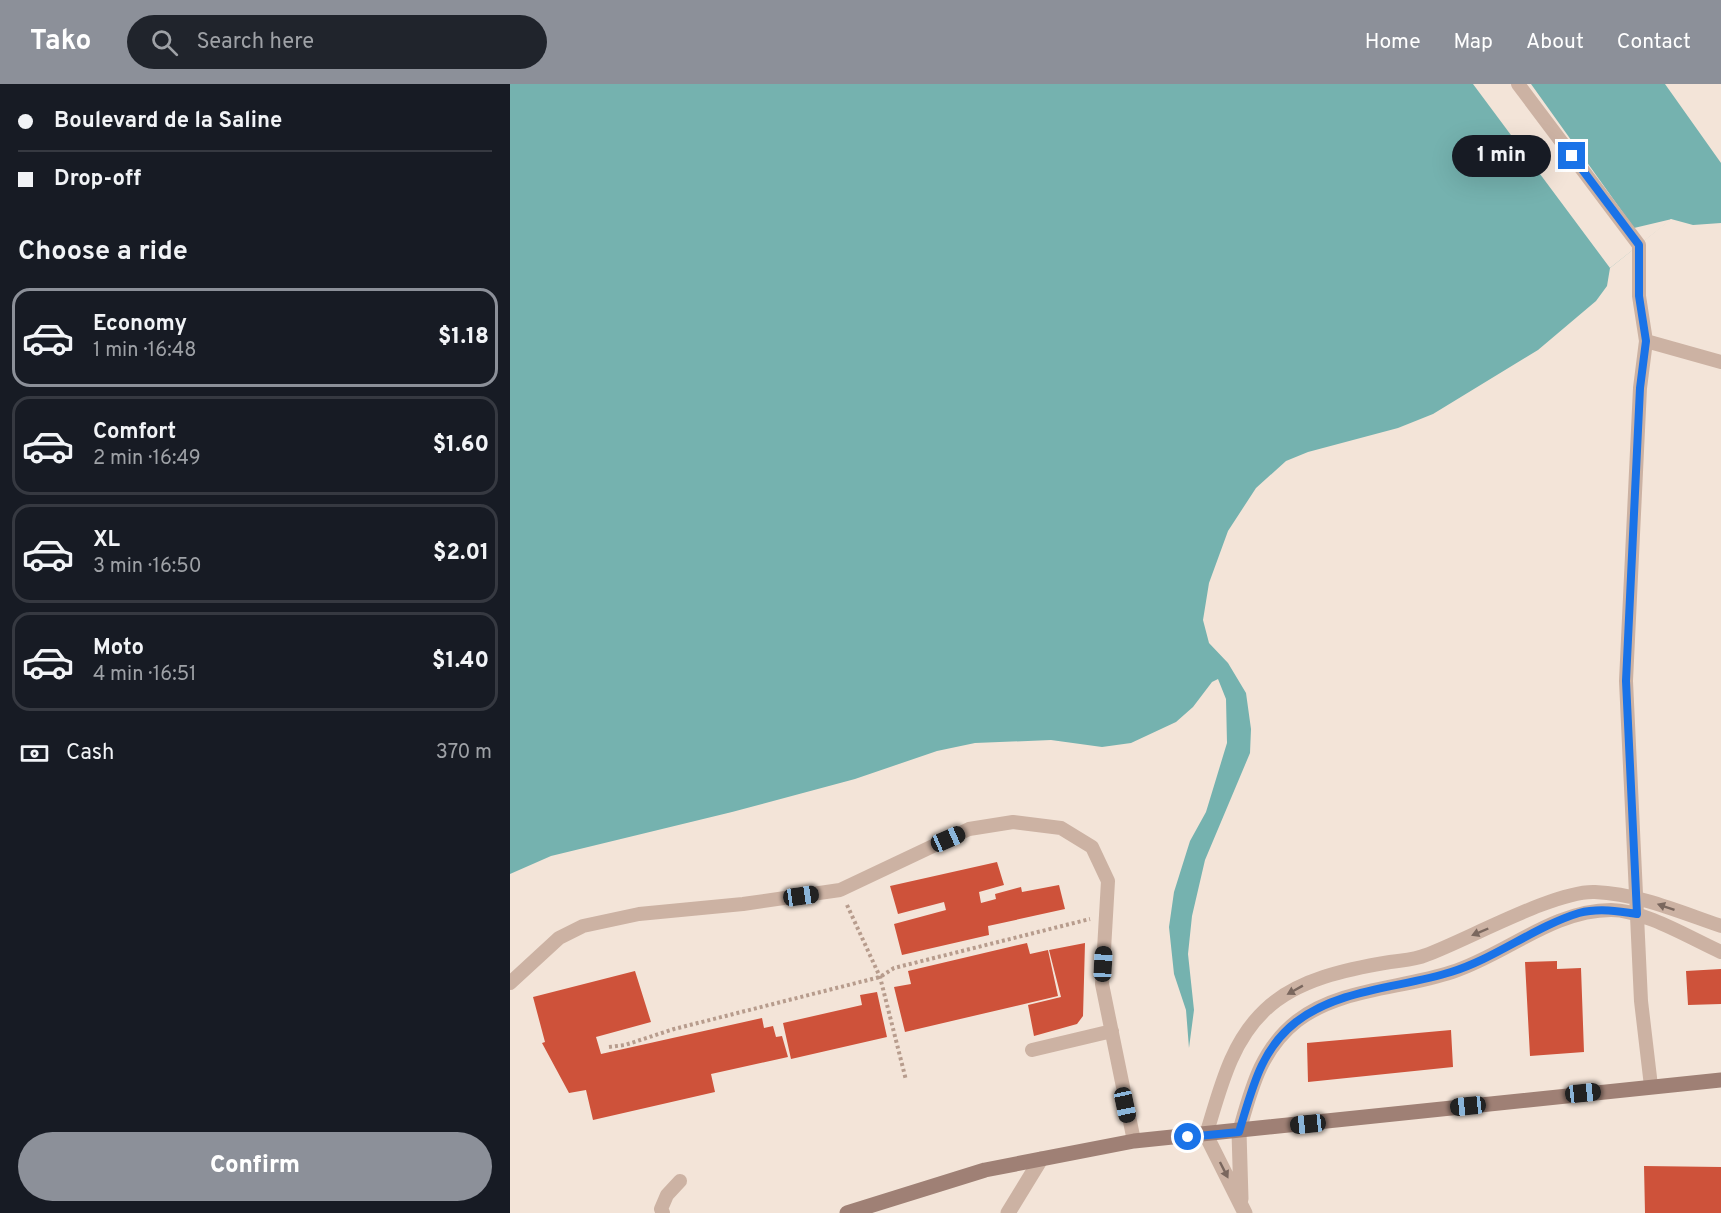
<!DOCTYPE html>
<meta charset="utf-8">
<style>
body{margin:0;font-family:Overpass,sans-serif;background:#20242c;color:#f1f3f6;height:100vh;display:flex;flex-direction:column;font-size:22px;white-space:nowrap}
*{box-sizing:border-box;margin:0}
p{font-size:20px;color:#9ea1a6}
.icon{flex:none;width:33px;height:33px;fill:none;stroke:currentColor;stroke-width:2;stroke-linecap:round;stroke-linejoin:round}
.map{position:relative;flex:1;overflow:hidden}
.side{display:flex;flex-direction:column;background:#171b24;width:510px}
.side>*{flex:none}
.banner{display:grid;align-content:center;height:132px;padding:0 18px;background:#171b24}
.end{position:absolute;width:27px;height:27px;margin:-14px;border:8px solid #1a73e8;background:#fff;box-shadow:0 0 0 3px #fff}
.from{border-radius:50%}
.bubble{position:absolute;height:42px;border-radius:21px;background:#171b24;box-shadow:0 6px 24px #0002;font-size:20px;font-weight:800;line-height:42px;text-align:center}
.car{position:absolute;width:18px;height:36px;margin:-18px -9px;border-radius:8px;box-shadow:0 0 4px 2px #0007;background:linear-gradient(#222 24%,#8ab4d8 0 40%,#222 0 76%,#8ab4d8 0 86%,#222 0)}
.banner b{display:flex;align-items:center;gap:21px;height:57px;font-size:22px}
.banner b+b{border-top:2px solid #363941}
.banner i{width:15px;height:15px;background:#f1f3f6}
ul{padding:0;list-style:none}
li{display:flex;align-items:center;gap:18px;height:99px;margin:0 12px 9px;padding:0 6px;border:3px solid #363941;border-radius:18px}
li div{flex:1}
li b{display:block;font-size:22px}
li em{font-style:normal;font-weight:800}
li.current{border-color:#8c9099}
li>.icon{width:54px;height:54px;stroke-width:1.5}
h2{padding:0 18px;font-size:27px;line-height:72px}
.pay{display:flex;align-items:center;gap:15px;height:66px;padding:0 18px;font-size:22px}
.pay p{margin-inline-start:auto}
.action{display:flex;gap:12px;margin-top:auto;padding:12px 18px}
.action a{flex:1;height:69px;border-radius:36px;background:#8c9099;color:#fff;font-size:24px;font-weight:800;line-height:69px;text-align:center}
header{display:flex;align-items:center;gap:36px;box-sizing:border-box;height:84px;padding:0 30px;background:#8c9099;color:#fff}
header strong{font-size:28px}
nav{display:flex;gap:33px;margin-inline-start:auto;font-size:21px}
.search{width:420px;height:54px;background:#20242c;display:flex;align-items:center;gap:15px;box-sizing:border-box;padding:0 21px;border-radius:33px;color:#9ea1a6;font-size:22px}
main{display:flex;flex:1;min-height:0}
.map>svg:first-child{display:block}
.water{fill:#75b2af}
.pier{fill:#f3e4d8}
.building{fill:#ce523a}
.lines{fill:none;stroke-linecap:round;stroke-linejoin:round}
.path{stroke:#b79c8d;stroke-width:4;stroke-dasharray:3 3;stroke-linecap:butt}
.lane{stroke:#ccb2a3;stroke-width:14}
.street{stroke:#ccb2a3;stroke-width:15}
.secondary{stroke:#9f8075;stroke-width:15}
.oneway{fill:#7a675e}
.route{stroke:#1a73e8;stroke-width:8}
</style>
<header>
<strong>Tako</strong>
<div class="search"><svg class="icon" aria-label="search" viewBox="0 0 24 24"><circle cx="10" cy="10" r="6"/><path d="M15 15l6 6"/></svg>Search here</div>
<nav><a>Home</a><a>Map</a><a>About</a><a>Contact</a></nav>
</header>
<main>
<section class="side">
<div class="banner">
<b><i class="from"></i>Boulevard de la Saline</b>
<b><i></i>Drop-off</b>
</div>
<h2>Choose a ride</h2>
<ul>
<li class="current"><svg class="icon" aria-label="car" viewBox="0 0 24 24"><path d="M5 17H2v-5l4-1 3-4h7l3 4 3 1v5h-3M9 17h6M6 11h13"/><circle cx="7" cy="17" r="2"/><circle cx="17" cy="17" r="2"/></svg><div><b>Economy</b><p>1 min · 16:48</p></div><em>$1.18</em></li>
<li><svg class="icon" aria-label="car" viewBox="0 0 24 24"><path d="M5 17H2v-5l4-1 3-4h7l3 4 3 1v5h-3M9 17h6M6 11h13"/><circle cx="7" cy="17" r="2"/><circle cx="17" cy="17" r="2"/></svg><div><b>Comfort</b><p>2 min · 16:49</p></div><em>$1.60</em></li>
<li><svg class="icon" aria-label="car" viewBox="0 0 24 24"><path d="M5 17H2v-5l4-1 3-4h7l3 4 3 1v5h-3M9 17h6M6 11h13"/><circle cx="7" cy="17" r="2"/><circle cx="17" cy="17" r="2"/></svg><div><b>XL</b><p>3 min · 16:50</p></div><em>$2.01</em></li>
<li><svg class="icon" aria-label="car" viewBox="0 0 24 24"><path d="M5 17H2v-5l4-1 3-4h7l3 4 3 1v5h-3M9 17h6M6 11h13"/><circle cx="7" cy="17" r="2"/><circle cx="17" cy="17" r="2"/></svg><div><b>Moto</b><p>4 min · 16:51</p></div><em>$1.40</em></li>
</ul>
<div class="pay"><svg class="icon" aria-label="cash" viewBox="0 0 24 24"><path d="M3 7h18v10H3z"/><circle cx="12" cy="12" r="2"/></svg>Cash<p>370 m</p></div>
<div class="action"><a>Confirm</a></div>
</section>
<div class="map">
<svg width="1211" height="1129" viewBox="0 0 1211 1129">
<rect width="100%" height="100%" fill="#f3e4d8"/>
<!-- water -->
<path class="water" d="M0,0H1211V139L1183,141L1161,135L1100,184L1097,202L1086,217L1028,266L923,330L888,344L798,368L776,377L746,404L718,447L699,499L693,536L699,559L718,579L736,609L741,645L740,669L695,776L682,832L678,870L684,926L679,964L676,926L664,890L659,843L664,808L680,757L696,728L717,659L716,615L708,595L702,598L683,623L666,638L621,659L592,663L541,656L465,659L427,667L345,695L222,728L41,772L0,790Z"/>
<!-- pier -->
<path class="pier" d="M963,0H1021L1124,144L1162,135L1100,184Z
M1155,0H1211V79Z"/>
<!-- building -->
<path class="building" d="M487,778L494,801L469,808L471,819L486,815L485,810L511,803L512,808L549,801L555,825L478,842L479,851L392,871L384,840L436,826L434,818L388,830L380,802Z
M517,859L520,870L538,866L548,912L395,948L384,903L401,900L398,887Z
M575,859L573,932L567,940L524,952L518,921L551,913L539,866Z
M1047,877V885L1071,884L1074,968L1020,972L1015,878Z
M1211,885V920L1178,921L1176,887Z
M125,887L141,938L86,953L91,970L252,934L254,944L263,942L266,953L272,952L278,973L201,990L205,1008L83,1036L76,1006L59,1009L32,959L35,958L23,913Z
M367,908L377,953L281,975L273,939L352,921L350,911Z
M941,946L943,983L798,998L797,959Z
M1134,1082L1211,1083V1129H1135Z"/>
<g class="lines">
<!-- path -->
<path class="path" d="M337,821L370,893L396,996
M99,963L115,961L164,945L370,893L384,884L580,835"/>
<!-- lane -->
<path class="lane" d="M1008,0L1129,161V212L1136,257L1130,304L1116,597L1131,917L1141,1002
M1136,257L1211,278
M0,899L49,854L73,842L129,830L233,820L330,806L459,745L503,738L551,744L582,763L598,797L592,900L624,1057
M522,966L602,947
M729,1048C741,1006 750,966 787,937C830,904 891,905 942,888C995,871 1043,826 1101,826C1134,826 1180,854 1211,868
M696,1051C710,1006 720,959 755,926C787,895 838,885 880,878C893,876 904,876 916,871C957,856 1046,806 1085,808C1129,810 1170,828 1211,842
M153,1129L151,1125L157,1111L170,1097"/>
<!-- street -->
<path class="street" d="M729,1048L731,1115
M696,1051L735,1129
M498,1129L531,1075"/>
<!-- secondary -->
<path class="secondary" d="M337,1129L475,1086L624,1057L1211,996"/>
</g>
<!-- one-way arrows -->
<defs><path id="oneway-solid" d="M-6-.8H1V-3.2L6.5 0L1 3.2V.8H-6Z" transform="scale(1.5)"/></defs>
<g class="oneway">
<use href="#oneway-solid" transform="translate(1156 823) rotate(-161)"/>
<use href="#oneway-solid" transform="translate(970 848) rotate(157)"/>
<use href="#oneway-solid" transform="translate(785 906) rotate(151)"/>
<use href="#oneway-solid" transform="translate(714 1086) rotate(63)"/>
</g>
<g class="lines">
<!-- route -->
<path class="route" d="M678,1053L729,1048C742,1006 750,966 786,938C830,904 891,904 941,888C984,875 1026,842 1069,829C1088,824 1109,827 1127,830L1116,597L1130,304L1136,257L1129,212V161L1062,72"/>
</g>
</svg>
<i class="end from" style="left:678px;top:1053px"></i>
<i class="end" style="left:1062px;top:72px"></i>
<div class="bubble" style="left:942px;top:51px;width:99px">1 min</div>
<i class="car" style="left:438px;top:755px;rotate:66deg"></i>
<i class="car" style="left:291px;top:812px;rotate:82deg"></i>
<i class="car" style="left:593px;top:880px;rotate:3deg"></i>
<i class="car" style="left:1073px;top:1009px;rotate:84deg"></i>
<i class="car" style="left:615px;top:1021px;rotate:168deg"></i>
<i class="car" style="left:958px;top:1022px;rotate:264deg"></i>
<i class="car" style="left:798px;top:1040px;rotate:264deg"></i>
</div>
</main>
